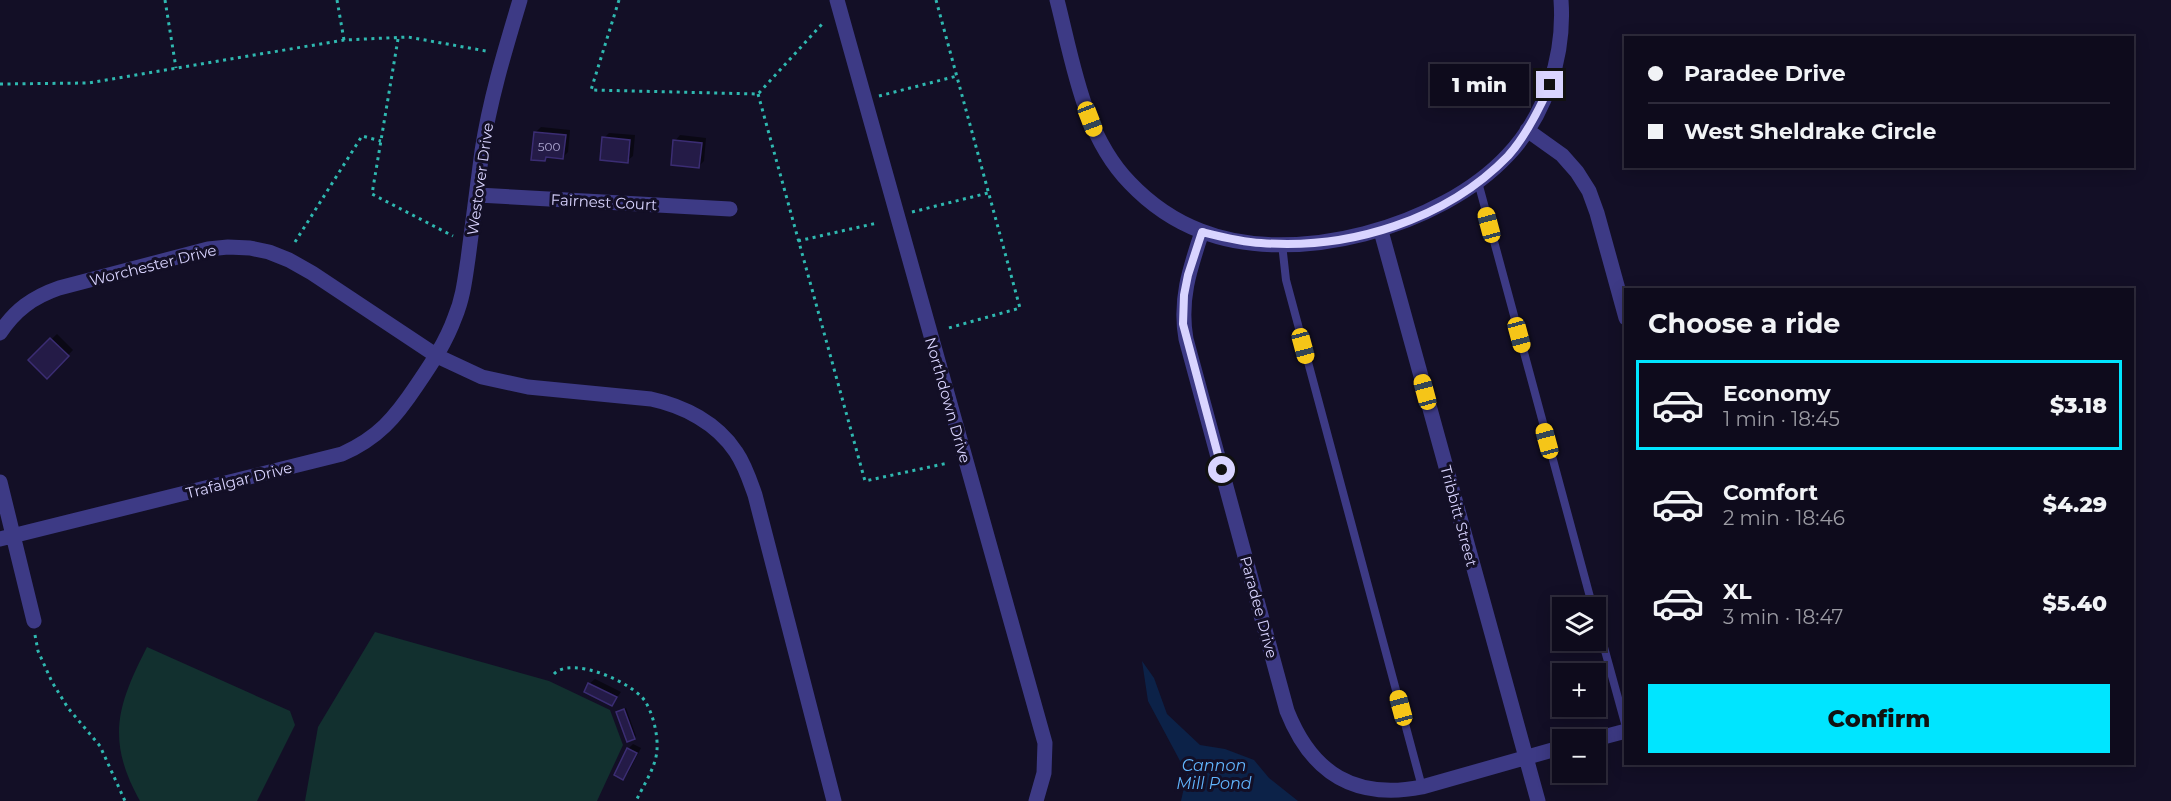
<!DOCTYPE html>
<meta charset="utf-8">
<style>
body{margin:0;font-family:Montserrat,sans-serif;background:#1c1929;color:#f1f3f6;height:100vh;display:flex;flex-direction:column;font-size:22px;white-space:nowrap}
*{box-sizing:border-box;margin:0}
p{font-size:20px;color:#9b9ba3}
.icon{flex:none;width:33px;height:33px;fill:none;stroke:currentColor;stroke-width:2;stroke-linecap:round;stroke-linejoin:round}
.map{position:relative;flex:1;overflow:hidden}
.sheet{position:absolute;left:1624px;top:288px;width:510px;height:477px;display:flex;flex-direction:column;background:#0e0b1c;border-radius:0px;box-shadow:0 3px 15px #0003,0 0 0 2px #2e2b3b}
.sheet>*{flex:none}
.guide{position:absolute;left:1624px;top:36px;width:510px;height:132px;border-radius:0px;box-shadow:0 3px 15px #0003,0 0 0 2px #2e2b3b;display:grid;align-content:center;height:132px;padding:0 24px;background:#0e0b1c}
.tools{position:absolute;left:1552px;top:597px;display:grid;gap:12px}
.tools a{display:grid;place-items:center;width:54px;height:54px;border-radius:0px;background:#0e0b1c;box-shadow:0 3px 15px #0003,0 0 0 2px #2e2b3b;font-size:30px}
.end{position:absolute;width:27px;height:27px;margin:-14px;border:8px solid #d9d4ff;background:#111;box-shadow:0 0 0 3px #111}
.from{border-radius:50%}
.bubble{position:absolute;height:42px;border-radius:0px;background:#0e0b1c;box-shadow:0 3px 15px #0003,0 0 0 2px #2e2b3b;font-size:20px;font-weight:800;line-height:42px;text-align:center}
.car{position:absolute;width:18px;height:36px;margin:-18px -9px;border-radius:8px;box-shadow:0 0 4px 2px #0007;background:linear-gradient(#f5c518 24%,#345 0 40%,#f5c518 0 76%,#345 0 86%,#f5c518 0)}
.guide b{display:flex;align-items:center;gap:21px;height:57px;font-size:22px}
.guide b+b{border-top:2px solid #2e2b3b}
.guide i{width:15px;height:15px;background:#f1f3f6}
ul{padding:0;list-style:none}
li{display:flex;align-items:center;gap:18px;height:90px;margin:0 12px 9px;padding:0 12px;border:3px solid transparent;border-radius:0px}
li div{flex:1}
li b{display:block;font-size:22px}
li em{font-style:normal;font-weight:800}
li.selected{border-color:#00e5ff}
li>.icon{width:54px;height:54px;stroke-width:1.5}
h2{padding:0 24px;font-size:27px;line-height:72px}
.primary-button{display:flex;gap:12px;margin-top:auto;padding:12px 24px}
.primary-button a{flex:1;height:69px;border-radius:0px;background:#00e5ff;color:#111;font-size:24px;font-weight:800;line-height:69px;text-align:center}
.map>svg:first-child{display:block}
.green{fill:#12302f}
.water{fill:#0c2248}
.shadow{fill:#0007}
.building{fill:#241b47;stroke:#3b2d73;stroke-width:1.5}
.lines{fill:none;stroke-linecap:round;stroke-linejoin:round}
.path{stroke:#2fb8b0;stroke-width:3;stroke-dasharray:3 4.5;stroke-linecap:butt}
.lane{stroke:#3d3a85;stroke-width:8}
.street{stroke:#3d3a85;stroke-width:15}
.route{stroke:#d9d4ff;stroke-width:8}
.labels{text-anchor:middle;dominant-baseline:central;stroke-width:6;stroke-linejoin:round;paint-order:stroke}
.number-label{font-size:12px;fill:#aca6d1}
.street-label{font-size:15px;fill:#d9d4ff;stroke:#130f26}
.water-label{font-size:16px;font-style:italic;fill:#62b6ff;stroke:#130f26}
</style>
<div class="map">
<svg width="2171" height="801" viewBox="0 0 2171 801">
<rect width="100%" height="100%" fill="#130f26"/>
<!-- green -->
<path class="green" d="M375,632L549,681L610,710L623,745L597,801H305L318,727Z
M147,647L290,711L295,725L257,801H140C106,740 117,706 147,647Z"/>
<!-- water -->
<path class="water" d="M1142,661L1154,678L1167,714L1200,745L1225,749L1254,760L1269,778L1298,801H1181L1187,774L1148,701Z"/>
<!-- shadow -->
<path class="shadow" d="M541,127L570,130L568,152L563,157L548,156L545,159L535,133Z
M609,133L635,135L633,156L627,161L604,138Z
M680,135L706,138L704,161L699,166L675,141Z
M57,334L73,350L47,377L30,360Z
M595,679L621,692L612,704L589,684Z
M626,708L636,736L634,738L618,713Z
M633,744L641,748L628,773L623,778L628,749Z"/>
<!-- building -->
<path class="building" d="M534,132L566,135L563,159L546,157L545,161L531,160Z
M602,137L630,140L628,163L600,160Z
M673,140L702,143L699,168L671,165Z
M50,338L69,356L47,379L28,360Z
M588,683L617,697L612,706L584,692Z
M624,709L635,739L627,742L616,712Z
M627,748L637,753L623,780L614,775Z"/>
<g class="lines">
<!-- path -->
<path class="path" d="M165,0L176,68
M337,0L344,40
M619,0L591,90L758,94L823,23
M936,0L1020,308L945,329
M398,39L372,194L453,236
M0,84L88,83L344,40L408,37L486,51
M758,94L865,481L948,463
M879,96L957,76
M912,212L988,193
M798,241L877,223
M295,242L362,136L381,141
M35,635L38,651L52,682L68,708L100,746L125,801
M554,674C572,655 633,683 645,701C653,714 658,734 657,750C656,767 643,786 636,801"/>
<!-- lane -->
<path class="lane" d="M1478,182L1593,608
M1282,244L1286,280L1422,787
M1596,618L1626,727"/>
<!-- street -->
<path class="street" d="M837,0L1045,743L1044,773L1036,801
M1057,0C1073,62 1083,135 1130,183C1150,204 1175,221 1201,231C1294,268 1441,227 1508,155C1546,115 1565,55 1561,0
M1527,130L1562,155L1577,172L1589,191L1597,213L1626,318
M478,195L730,209
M1381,231L1538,801
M1202,232C1190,268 1179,300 1186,339L1287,711C1312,774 1355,800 1422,787L1563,747
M0,333C15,310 33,297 59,288L208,249L228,247L250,248L269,252L289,260L312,273L437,356L482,377L528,387L651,399C684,406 717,423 736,452C745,465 750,481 755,495L834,801
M0,482L34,621
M0,539L342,454C378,438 395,418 417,385C432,363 446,342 455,317C463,298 465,279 468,259C473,223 477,187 482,151C490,99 505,50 520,0
M1592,740L1626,731"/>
</g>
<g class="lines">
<!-- route -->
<path class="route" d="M1222,470L1183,324L1184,295L1188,275L1202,232C1222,237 1241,242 1261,243C1349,250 1446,220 1508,156C1526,136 1539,110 1550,85"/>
</g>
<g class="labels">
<!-- number labels -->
<g class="number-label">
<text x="549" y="146">500</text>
</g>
<!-- street labels -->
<g class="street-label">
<text transform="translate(480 179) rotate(-82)">Westover Drive</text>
<text transform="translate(604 202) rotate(3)">Fairnest Court</text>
<text transform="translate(153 265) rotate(-14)">Worchester Drive</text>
<text transform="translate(948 400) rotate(74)">Northdown Drive</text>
<text transform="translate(239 480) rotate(-14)">Trafalgar Drive</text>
<text transform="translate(1459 516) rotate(75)">Tribbitt Street</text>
<text transform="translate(1259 607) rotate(75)">Paradee Drive</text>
</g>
<!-- water labels -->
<g class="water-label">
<text x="1214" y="765">Cannon<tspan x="1214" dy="18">Mill Pond</tspan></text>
</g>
</g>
</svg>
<div class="tools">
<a><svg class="icon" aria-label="layers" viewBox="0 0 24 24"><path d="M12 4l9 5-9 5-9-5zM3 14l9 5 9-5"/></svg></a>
<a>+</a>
<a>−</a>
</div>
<i class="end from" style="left:1222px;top:470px"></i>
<i class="end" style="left:1550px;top:85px"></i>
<div class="bubble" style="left:1430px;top:64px;width:99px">1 min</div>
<i class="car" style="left:1090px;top:119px;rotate:159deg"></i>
<i class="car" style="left:1489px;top:225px;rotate:345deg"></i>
<i class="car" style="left:1519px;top:335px;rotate:165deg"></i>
<i class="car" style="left:1303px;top:346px;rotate:165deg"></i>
<i class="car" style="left:1425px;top:392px;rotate:345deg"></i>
<i class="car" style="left:1547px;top:441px;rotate:345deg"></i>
<i class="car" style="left:1401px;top:708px;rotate:345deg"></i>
<div class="guide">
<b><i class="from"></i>Paradee Drive</b>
<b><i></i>West Sheldrake Circle</b>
</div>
<section class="sheet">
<h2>Choose a ride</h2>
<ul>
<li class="selected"><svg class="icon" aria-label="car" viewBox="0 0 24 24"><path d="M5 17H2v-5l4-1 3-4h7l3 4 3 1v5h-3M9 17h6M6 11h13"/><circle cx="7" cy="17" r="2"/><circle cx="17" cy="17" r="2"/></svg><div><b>Economy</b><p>1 min · 18:45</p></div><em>$3.18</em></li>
<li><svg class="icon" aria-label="car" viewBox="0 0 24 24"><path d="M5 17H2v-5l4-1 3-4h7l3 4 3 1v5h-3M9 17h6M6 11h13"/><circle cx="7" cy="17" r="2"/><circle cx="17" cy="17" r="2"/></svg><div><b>Comfort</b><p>2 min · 18:46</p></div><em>$4.29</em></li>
<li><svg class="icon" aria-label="car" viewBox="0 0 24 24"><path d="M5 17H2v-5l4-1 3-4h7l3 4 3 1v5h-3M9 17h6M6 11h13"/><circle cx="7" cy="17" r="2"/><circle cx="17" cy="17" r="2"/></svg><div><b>XL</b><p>3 min · 18:47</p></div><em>$5.40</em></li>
</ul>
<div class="primary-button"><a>Confirm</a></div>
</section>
</div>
